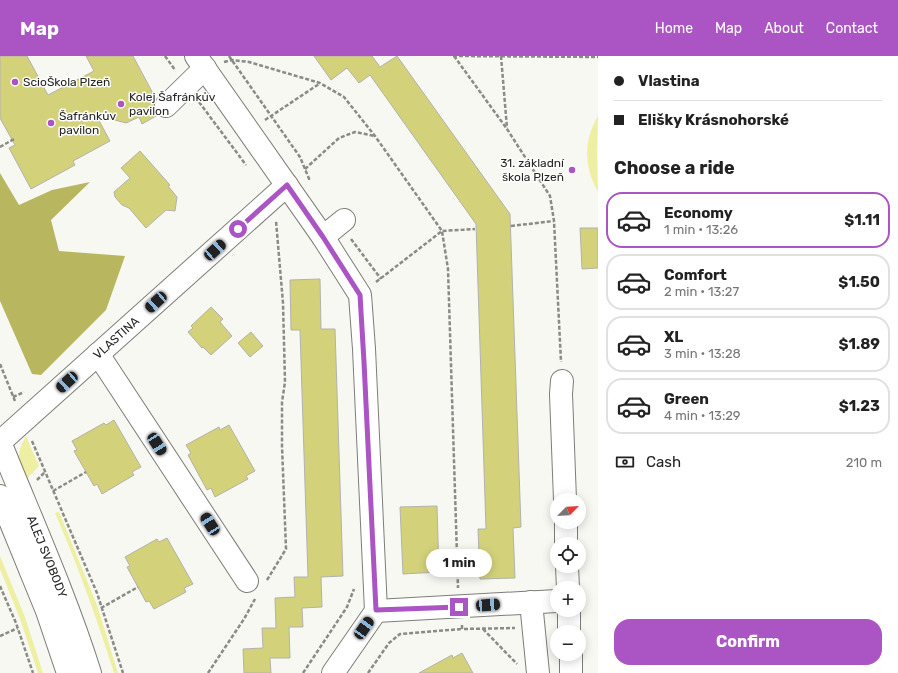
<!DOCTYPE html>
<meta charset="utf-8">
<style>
body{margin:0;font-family:Rubik,sans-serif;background:#f6f6f6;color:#222;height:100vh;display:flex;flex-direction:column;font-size:15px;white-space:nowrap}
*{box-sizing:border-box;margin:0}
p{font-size:13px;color:#767676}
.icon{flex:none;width:22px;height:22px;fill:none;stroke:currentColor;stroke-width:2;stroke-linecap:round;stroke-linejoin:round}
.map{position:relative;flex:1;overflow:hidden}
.side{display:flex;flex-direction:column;background:#fff;width:300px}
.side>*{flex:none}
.guide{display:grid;align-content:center;height:88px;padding:0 16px;background:#fff}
.needle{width:26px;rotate:66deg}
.controls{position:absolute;left:550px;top:437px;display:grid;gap:8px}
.controls a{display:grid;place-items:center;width:36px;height:36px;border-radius:50%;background:#fff;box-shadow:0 2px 10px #0003;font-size:20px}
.end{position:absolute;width:18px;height:18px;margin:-9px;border:5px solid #aa55c3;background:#fff;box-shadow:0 0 0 2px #fff}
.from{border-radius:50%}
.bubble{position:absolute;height:28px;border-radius:14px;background:#fff;box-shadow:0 2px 10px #0003;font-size:13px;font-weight:700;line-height:28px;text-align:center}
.car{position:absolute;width:12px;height:24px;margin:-12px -6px;border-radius:5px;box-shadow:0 0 3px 1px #0007;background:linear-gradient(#222 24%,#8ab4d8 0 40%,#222 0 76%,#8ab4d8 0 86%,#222 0)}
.guide b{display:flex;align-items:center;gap:14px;height:38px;font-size:15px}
.guide b+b{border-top:1px solid #e0e0e0}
.guide i{width:10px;height:10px;background:#222}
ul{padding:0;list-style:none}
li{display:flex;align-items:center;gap:12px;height:56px;margin:0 8px 6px;padding:0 8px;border:2px solid #e0e0e0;border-radius:16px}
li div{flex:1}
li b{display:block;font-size:15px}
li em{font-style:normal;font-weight:700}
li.on{border-color:#aa55c3}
li>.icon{width:36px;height:36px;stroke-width:1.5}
h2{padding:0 16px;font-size:18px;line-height:48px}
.pay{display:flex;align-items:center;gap:10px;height:44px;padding:0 16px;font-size:15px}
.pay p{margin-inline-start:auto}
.button{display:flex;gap:8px;margin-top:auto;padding:8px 16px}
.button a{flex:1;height:46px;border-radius:16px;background:#aa55c3;color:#fff;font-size:16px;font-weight:700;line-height:46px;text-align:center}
header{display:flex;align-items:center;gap:24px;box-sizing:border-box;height:56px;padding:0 20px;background:#aa55c3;color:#fff}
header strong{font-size:19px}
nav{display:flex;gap:22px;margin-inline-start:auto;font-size:14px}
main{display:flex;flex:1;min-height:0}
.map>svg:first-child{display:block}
.green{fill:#efefa3}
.forest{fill:#b8b760}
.building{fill:#d3d27b;stroke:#b2b2ad}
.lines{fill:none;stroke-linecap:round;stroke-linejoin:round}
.minor-casing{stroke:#7d7d78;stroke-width:24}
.path{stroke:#8a8a86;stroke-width:2.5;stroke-dasharray:4 2;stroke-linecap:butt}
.minor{stroke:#fff;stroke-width:22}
.route{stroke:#aa55c3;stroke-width:5}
.poi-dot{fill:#aa55c3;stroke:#fff;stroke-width:1.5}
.labels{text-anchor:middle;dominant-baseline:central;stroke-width:3;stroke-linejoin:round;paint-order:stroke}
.poi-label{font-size:12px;fill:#252523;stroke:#fff;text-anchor:start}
.street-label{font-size:12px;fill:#252523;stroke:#fff}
</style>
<header>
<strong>Map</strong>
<nav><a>Home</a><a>Map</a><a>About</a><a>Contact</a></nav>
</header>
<main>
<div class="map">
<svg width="598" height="617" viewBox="0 0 598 617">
<rect width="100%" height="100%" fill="#f7f8f2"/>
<!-- green -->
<path class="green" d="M598,60L597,96L598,136C584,111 583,85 598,60Z
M26,380L39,410L23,427C17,409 16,397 26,380Z
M59,456L97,549L118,617H114C97,563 78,510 55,457Z
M0,500L25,561L43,617H38L20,563L0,513Z"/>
<!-- forest -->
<path class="forest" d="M0,117L19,149L52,134L90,126L51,164L59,195L125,200L106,254L41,319L32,318L0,245Z"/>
<!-- building -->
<path class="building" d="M0,0H27L48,39L94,15L86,0H133L156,43L154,47V53L158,59L142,68L139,61L126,67L96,59L110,85L73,105L75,109L31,133L9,92L15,89L0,62Z
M314,0H372L380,11L397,0L510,158L521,471L513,472L515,522L480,523L478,473H486L476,168L370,19L359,27L347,12L331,24Z
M140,95L170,129L168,130L177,141L175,155L166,154L146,172L129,152L122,149L115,141L114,136L130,122L121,112Z
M580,172H598V212L582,213Z
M320,223L321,273H335L343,520L321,521L322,551L302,552L303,571H289L290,602H270L271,617H244L243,593L263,592L262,572H276L275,542L295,541L294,521H308L300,274H291L290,224Z
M211,251L223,263L220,266L232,280L211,299L203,291L202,292L188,276L193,272L191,270Z
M251,276L263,290L250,301L238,287Z
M114,364L141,411L132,416L134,419L102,438L97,428L94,430L74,395L77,394L72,385L104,367L106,369Z
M229,369L255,415L246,420L248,423L215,441L211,432L207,434L188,399L191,397L186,389L219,371L220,374Z
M437,450L439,516L403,518L400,451Z
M167,482L193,528L184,532L186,536L154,553L149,545L146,546L127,511L130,510L125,501L157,483L159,486Z
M462,597L473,617H419L452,599L453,602Z"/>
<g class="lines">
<!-- minor casing -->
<g class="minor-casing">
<g id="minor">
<path d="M196,0L323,181L360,239L364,293L376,555L333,617"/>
<path d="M166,50L205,12"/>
<path d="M323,181L344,164"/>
<path d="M98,298L247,525"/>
<path d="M562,325L561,338L565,444"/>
<path id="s1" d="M0,386L287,129"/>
<path id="s2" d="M0,386C31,463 65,538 90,617"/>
<path d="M0,440L47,555L68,617"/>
<path d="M566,466V488"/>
<path d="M567,510L568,532"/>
<path d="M531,546L538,617"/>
<path d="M569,554V576"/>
<path d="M376,555L557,545"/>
<path d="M571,598V617"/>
</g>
</g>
<!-- path -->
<path class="path" d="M165,0L175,14
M229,0L300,101L310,125
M453,0L598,1
M454,0L507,73L550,140L554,165L561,306
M501,0L507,72
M224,6L232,4L249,6L320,27L344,41L375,80L442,175L448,213L458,532
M199,46L246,109
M265,64L319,28
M0,91L14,83
M305,113L339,82L355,76L375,80
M511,170L554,165
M351,183L381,223
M376,226L442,175L475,173
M0,308L15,345
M13,341L24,336
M32,385L97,537L123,617
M37,424L45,416
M53,435L86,416
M267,524L286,493L282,390V346L285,326L283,247L276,165
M0,530L16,567L33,617
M101,552L138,531
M462,569V573L515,572
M483,573L517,608
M0,580L18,572
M208,617L244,563L255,543
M303,617L347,551L354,533
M368,617L389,587L400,578L462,573"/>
<!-- minor -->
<use href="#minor" class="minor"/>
</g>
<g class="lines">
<!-- route -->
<path class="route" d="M238,173L287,129L323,181L360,239L364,306L376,554L459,551"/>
</g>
<!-- markers -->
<g class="poi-dot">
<circle cx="15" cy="26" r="4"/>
<circle cx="121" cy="48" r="4"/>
<circle cx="51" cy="67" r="4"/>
<circle cx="572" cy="114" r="4"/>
</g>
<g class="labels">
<!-- poi labels -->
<g class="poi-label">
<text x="23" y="26">ScioŠkola Plzeň</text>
<text x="129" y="41">Kolej Šafránkův<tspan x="129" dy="14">pavilon</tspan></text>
<text x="59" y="60">Šafránkův<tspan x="59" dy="14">pavilon</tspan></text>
<text x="564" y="107" text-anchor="end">31. základní<tspan x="564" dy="14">škola Plzeň</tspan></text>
</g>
<!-- street labels -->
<g class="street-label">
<text stroke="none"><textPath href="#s1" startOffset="156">VLASTINA</textPath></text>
<text stroke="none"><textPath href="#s2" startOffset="124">ALEJ SVOBODY</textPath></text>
</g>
</g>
</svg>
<div class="controls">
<a><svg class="needle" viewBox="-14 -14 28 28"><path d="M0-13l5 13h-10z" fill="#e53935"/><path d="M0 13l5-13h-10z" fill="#767676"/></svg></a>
<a><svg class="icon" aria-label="locate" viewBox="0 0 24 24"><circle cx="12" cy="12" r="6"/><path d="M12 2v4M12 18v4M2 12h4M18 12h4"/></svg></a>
<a>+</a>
<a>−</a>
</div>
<i class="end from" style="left:238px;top:173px"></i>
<i class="end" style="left:459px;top:551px"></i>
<div class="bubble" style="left:426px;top:493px;width:66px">1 min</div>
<i class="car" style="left:215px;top:194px;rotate:48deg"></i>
<i class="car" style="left:156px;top:246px;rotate:228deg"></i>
<i class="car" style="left:67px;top:326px;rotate:228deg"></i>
<i class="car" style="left:157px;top:388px;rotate:147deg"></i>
<i class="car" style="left:210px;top:468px;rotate:327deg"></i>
<i class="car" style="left:488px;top:549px;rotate:86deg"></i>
<i class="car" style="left:364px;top:572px;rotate:35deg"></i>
</div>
<section class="side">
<div class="guide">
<b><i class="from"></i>Vlastina</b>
<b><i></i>Elišky Krásnohorské</b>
</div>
<h2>Choose a ride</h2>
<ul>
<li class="on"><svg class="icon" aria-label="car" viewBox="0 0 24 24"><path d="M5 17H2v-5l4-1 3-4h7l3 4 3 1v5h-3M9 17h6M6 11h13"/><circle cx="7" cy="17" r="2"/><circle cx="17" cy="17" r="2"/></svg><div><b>Economy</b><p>1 min · 13:26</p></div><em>$1.11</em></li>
<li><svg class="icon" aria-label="car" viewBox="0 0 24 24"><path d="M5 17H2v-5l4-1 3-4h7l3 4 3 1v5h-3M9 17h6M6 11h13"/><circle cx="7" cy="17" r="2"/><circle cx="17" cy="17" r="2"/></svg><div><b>Comfort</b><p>2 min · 13:27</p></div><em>$1.50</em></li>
<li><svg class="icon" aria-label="car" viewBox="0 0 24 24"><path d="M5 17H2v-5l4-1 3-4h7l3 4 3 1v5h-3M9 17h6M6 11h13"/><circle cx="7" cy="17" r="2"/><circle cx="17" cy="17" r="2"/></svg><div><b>XL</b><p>3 min · 13:28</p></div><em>$1.89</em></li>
<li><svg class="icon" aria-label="car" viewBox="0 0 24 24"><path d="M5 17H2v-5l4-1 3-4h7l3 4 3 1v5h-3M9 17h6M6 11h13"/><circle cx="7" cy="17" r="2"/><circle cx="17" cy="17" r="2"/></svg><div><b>Green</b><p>4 min · 13:29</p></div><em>$1.23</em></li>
</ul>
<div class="pay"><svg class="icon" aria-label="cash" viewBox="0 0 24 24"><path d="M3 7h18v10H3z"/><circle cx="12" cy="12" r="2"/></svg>Cash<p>210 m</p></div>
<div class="button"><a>Confirm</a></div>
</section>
</main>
